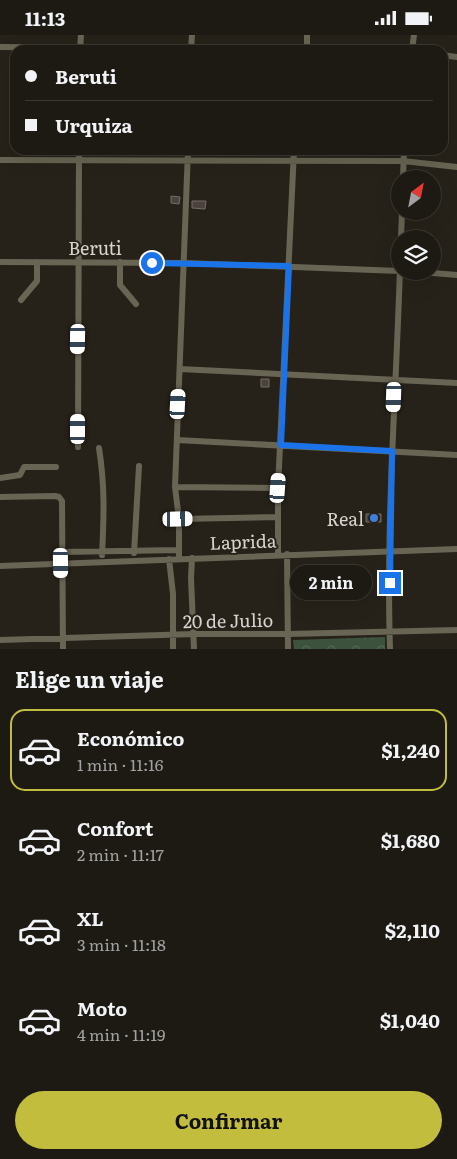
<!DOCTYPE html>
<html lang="es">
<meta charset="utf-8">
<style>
body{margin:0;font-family:Literata,serif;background:#2a2721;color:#f1f3f6;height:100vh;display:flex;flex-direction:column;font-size:19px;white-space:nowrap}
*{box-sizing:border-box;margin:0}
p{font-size:16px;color:#a0a1a0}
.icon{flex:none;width:28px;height:28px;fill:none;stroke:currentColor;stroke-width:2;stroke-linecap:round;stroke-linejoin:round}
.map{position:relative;height:614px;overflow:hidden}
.panel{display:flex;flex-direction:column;background:#1d1a13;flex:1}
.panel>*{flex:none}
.banner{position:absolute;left:10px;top:10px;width:438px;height:110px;border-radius:15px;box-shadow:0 5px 20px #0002,0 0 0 1px #3b3833;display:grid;align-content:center;height:110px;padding:0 15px;background:#1d1a13}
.needle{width:32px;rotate:32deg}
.tools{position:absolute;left:391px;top:135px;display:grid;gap:10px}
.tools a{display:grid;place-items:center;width:50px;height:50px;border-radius:50%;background:#1d1a13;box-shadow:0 5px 20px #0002,0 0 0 1px #3b3833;font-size:25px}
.end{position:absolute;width:22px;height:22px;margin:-11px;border:6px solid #1a73e8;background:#fff;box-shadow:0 0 0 2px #fff}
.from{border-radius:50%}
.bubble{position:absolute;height:35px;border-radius:18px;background:#1d1a13;box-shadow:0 5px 20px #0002,0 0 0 1px #3b3833;font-size:16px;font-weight:700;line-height:35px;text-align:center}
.car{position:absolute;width:15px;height:30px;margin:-15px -8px;border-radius:6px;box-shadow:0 0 4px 1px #0007;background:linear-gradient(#fff 24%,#345 0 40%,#fff 0 76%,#345 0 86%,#fff 0)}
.banner b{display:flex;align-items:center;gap:18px;height:48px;font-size:19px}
.banner b+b{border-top:1px solid #3b3833}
.banner i{width:12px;height:12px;background:#f1f3f6}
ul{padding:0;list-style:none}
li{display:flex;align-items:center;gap:15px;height:82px;margin:0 10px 8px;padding:0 5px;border:2px solid transparent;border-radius:15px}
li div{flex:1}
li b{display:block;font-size:19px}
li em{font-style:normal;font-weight:700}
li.current{border-color:#c3bd3e}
li>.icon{width:45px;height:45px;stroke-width:1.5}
h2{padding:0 15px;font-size:22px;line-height:60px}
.primary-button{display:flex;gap:10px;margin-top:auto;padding:10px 15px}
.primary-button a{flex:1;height:58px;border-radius:30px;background:#c3bd3e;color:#111;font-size:20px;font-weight:700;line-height:58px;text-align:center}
.status{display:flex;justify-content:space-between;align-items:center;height:35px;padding:0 25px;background:#1d1a13;direction:ltr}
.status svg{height:14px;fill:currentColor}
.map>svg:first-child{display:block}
.park{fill:url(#park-crowns)}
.building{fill:#4c423d;stroke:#776c66}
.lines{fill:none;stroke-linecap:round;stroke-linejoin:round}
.minor{stroke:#696554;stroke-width:6}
.route{stroke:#1a73e8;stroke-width:6}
.shop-dot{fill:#3f7fe0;stroke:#272219;stroke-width:2}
.labels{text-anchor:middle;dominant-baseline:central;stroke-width:4;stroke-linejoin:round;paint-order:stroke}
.street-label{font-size:18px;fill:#d7d3ce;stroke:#272219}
.poi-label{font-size:18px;fill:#d7d3ce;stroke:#272219;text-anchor:end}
</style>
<div class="status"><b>11:13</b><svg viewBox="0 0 49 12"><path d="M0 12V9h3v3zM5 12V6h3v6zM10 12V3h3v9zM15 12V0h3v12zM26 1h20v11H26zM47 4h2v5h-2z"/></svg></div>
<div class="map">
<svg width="457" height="614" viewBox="0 0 457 614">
<defs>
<pattern id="park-crowns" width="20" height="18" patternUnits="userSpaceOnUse" patternTransform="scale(1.25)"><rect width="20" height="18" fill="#3c523c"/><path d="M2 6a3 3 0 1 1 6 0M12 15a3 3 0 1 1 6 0" fill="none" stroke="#576a57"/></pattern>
</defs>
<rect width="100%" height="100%" fill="#272219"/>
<!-- park -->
<path class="park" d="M385,602V614H294L293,605Z"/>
<!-- building -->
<path class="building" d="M171,161L180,162L179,169L171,168Z
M192,166H206L205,174L192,173Z
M261,344H269V352H261Z
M366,479H381V487H366Z"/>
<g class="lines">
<!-- minor -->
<path class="minor" d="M0,12L320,15
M80,15L81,0
M191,15L192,0
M307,15V0
M412,15L414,0
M442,20L457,22
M0,125L403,126L457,132
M403,144L404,115
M401,204L402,176
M0,227L184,228L400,236
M120,227V250L136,269
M408,236L457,240
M21,265L37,246V227
M180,334L457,348
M177,405L457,420
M78,412L79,115
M99,413C105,451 104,481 102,520
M0,443L20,440L24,432H56
M175,452L278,453
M0,462L55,461L59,462L62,466L63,614
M179,484L277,482
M61,517L179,515
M134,518L139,431
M287,519L288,614
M278,520V453L294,115
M179,523V484L175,452L188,115
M192,523L191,543L194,614
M169,524L173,559V614
M0,531L457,514
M0,605L194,599H288L457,595
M390,614C386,487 396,360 400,233"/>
</g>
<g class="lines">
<!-- route -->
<path class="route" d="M152,228L289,231L281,410L392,416L390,548"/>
</g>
<!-- markers -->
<circle class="shop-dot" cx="374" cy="483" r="5"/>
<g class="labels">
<!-- street labels -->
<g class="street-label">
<text x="95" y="212">Beruti</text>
<text transform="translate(243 506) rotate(-2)">Laprida</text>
<text transform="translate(228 585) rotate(-1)">20 de Julio</text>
</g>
<!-- poi labels -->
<g class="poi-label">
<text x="364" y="483">Real</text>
</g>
</g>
</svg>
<div class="tools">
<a><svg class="needle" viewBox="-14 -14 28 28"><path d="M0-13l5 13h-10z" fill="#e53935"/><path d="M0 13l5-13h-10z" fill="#a0a1a0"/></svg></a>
<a><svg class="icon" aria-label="layers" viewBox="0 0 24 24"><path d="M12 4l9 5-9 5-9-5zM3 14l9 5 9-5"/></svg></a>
</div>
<i class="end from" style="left:152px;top:228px"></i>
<i class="end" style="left:390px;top:548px"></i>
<div class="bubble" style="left:290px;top:530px;width:82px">2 min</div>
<i class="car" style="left:78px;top:304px;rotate:181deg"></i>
<i class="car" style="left:394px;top:362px;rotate:182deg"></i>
<i class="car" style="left:178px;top:369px;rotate:3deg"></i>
<i class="car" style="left:78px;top:394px;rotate:0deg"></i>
<i class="car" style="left:278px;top:453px;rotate:4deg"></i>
<i class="car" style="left:178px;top:484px;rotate:89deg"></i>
<i class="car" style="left:61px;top:528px;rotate:179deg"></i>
<div class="banner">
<b><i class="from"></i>Beruti</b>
<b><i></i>Urquiza</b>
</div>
</div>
<section class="panel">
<h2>Elige un viaje</h2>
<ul>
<li class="current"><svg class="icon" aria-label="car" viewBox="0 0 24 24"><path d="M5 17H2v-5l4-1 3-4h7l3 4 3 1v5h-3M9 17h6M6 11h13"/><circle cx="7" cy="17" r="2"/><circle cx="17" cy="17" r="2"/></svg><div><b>Económico</b><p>1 min · 11:16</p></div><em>$1,240</em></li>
<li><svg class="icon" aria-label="car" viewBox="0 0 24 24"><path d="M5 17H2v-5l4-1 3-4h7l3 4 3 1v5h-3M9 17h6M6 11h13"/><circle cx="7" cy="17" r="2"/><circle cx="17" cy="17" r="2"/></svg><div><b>Confort</b><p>2 min · 11:17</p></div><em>$1,680</em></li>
<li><svg class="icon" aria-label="car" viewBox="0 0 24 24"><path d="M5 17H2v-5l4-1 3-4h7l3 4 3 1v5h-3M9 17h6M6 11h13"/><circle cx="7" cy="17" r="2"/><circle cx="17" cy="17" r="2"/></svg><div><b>XL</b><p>3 min · 11:18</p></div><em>$2,110</em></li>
<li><svg class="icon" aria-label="car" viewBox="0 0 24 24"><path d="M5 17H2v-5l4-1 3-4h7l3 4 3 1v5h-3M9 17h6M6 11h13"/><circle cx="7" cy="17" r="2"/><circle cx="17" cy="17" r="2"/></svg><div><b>Moto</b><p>4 min · 11:19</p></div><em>$1,040</em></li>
</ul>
<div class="primary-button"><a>Confirmar</a></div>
</section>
